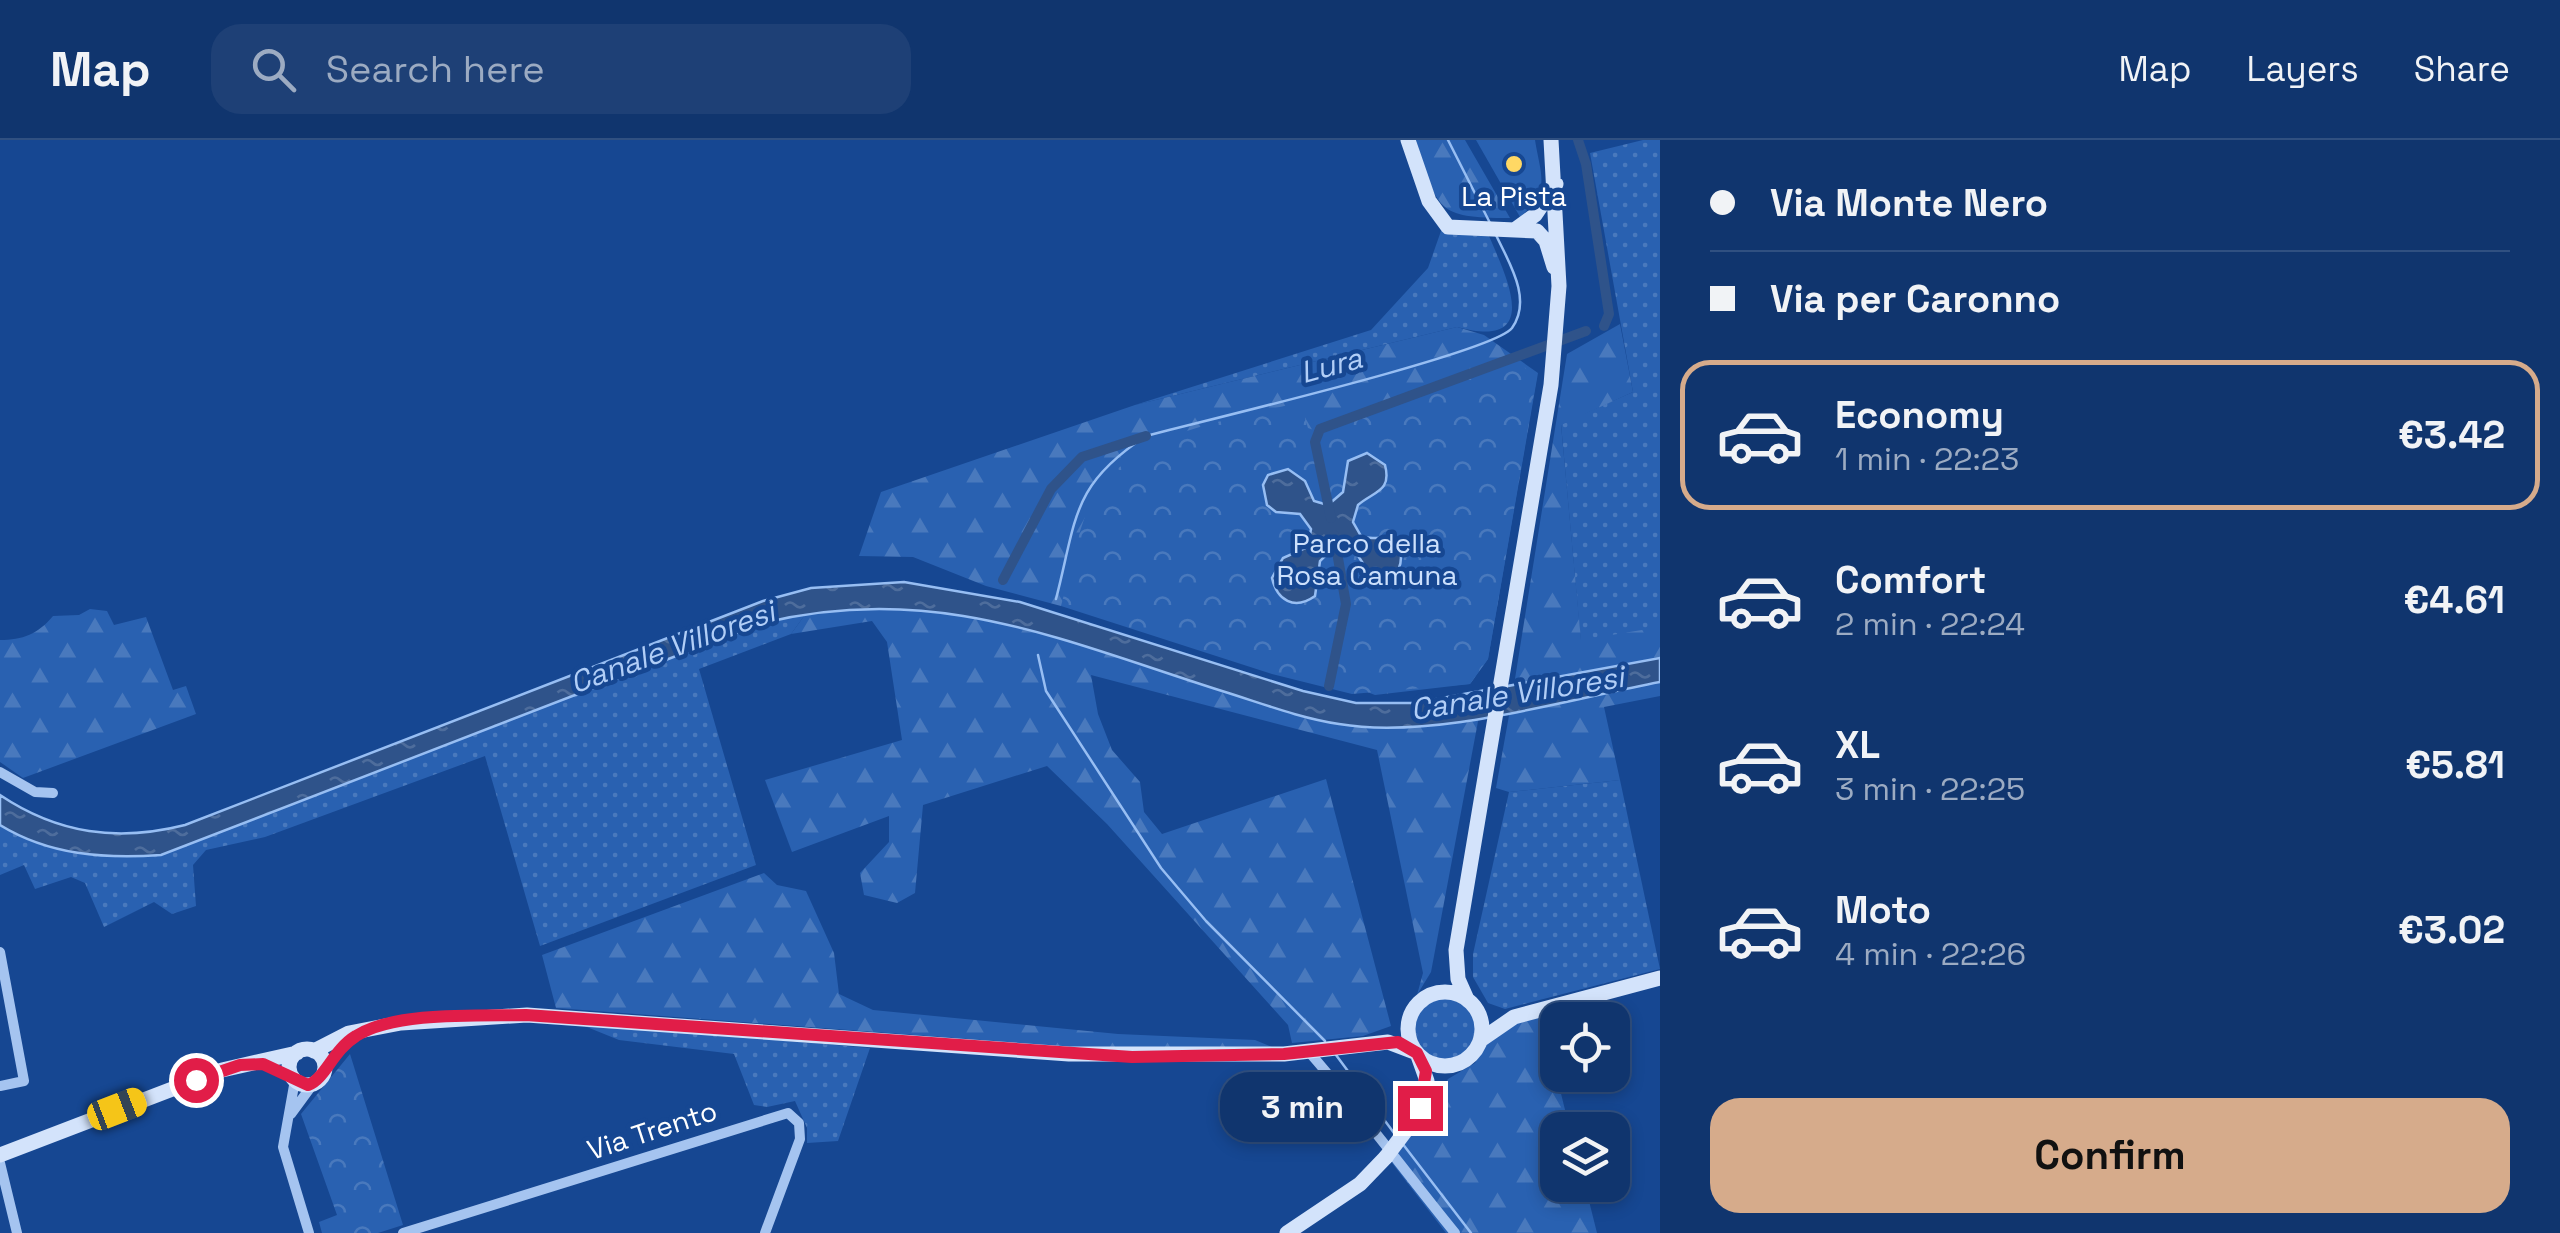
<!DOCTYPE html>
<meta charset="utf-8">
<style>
body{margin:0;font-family:"Space Grotesk",sans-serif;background:#1e4076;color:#f1f3f6;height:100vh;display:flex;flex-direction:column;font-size:38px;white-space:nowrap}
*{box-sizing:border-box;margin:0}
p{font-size:32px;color:#9cabc2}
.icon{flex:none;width:55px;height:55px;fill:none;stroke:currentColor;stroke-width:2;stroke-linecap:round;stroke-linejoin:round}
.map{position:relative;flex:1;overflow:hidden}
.drawer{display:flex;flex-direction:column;background:#10356e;width:900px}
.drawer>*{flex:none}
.hud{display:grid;align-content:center;height:220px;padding:0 50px;background:#10356e}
.tools{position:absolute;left:1540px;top:862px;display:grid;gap:20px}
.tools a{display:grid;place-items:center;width:90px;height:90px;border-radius:20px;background:#10356e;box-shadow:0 5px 15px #0003,0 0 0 2px #305081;font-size:50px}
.end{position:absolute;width:45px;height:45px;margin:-22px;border:12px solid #e11d48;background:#fff;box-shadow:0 0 0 5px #fff}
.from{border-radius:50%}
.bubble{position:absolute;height:70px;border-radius:30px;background:#10356e;box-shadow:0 5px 15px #0003,0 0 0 2px #305081;font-size:32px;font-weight:600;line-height:70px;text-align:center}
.car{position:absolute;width:30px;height:60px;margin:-30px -15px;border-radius:12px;box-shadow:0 0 8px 2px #0007;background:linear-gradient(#f5c518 24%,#345 0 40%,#f5c518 0 76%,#345 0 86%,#f5c518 0)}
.hud b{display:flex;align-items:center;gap:35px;height:95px;font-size:38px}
.hud b+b{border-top:2px solid #305081}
.hud i{width:25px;height:25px;background:#f1f3f6}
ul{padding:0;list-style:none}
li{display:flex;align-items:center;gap:30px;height:150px;margin:0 20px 15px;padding:0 30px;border:5px solid transparent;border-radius:30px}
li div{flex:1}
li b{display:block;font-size:38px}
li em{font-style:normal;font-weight:600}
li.current{border-color:#d6ab8b}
li>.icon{width:90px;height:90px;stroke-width:1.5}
.action{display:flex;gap:20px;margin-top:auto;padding:20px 50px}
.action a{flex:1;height:115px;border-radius:30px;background:#d6ab8b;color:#111;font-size:40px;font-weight:600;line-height:115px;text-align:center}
header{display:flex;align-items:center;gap:60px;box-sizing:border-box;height:140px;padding:0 50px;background:#10356e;border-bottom:2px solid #305081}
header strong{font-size:48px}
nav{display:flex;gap:55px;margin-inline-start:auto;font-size:35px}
.search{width:700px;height:90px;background:#1e4076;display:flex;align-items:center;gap:25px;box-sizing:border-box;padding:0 35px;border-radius:30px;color:#9cabc2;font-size:38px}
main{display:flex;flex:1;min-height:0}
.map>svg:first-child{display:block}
.grass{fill:url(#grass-dots)}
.forest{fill:url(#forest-firs)}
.park{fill:url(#park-crowns)}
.pitch{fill:#2961b1}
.water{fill:url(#water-ripples);stroke:#97bef3;stroke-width:2.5}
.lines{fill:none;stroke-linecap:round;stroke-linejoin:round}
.stream{stroke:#97bef3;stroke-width:2.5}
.canal{stroke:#2f538a;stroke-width:10}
.street{stroke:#a5c4f0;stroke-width:10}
.secondary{stroke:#d3e3fb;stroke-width:15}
.secondary-bridge{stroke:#d3e3fb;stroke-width:15}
.route{stroke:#e11d48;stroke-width:12}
.poi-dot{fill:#ffd864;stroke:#164792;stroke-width:4}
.labels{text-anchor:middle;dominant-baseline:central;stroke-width:9;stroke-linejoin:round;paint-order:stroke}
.poi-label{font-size:28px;fill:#fff;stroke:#164792}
.park-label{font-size:28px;fill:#cce0fc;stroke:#164792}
.street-label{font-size:28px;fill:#fff;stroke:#164792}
.water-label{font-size:30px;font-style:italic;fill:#b1cef7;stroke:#164792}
</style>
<header>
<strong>Map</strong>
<div class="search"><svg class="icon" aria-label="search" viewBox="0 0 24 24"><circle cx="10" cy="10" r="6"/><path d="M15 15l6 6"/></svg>Search here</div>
<nav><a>Map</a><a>Layers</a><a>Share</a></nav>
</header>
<main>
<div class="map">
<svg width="1660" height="1093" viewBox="0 0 1660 1093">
<defs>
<pattern id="grass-dots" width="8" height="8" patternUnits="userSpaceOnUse" patternTransform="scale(2.5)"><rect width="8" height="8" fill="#2961b1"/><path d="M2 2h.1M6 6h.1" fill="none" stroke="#4979bd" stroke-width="1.8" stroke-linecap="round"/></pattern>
<pattern id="forest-firs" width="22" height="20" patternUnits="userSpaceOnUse" patternTransform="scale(2.5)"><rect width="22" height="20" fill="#2961b1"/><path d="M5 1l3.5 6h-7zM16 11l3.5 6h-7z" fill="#4979bd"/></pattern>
<pattern id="park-crowns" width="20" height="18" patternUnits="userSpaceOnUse" patternTransform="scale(2.5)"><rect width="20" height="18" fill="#2961b1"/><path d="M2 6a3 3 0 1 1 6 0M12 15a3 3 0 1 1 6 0" fill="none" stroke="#4979bd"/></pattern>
<pattern id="water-ripples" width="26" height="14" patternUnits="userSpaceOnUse" patternTransform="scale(2.5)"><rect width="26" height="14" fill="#2f538a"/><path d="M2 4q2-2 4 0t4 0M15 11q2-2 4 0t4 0" fill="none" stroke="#4e6d9c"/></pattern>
</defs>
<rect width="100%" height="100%" fill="#164792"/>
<!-- grass -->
<path class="grass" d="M1643,0H1660V489L1581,503L1561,284L1633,252L1590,13Z
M1441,91L1489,96C1508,140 1542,210 1457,187L1135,265L1371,190L1428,128Z
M807,472L791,494L699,529L756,725L540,806L485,616L265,697L206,710L193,725L196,766L172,774L154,762L104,787L85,743L71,737L35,749L24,725L0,735V685C50,715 104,719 161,715L759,484Z
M1620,640L1660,829L1505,869L1488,863L1473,837V814L1509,652Z
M1415 889a30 30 0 1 1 60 0a30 30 0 1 1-60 0Z
M577,883L870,908L838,1001L807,1003V988L795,961L767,967L754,965L734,914L619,900Z"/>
<!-- forest -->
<path class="forest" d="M1416,0H1465L1510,78C1435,78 1438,70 1416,0Z
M1620,184L1633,252L1561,285L1581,500L1660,487V518L1514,545L1567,214Z
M1457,187L1484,195L1538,233L1488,519L1470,544L1375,555L1107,453L1061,466L986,446L913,417L859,416L881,352L1135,265Z
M901,467L997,480L1342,585L1397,588L1479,576L1431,832L1417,855L1423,833L1377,610L1091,535L1098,574L1112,610L1140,642L1144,672L1162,694L1326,639L1391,886L1363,896L1292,903L1288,885L1107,684L1047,626L923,665L915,753L897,763L864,755L860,733L889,702V676L792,712L765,640L902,600L887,502L872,481L791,494L807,472Z
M90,469L107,471L114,485L146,477L173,550L186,546L196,574L23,638L0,622V500C23,500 38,494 53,476L79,475Z
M1660,542V556L1604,567L1620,640L1509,652L1496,648L1510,570Z
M764,733L777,745L806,751L834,813L839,854L873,870L1118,894L1255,900L1272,907L1113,910L556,868L542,815Z
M1542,877L1570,990H1558V1045H1585L1597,1093H1446L1392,1023L1448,939L1475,923L1487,903L1516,883Z"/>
<!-- park -->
<path class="park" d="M1514,221L1537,236L1488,519L1470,544L1352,554L1272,534L1061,466C1070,434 1076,393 1091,363C1129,290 1230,281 1300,262L1308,288L1317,291Z
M350,914L403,1085L378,1093H322L319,1082L337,1075L301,974Z"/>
<!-- pitch -->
<path class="pitch" d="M1476,0H1535C1541,37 1551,50 1520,77Z"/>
<!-- water -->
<path class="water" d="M1367,313L1385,325C1392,352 1374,351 1358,365L1353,382L1361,396C1370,400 1376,397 1385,398C1406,403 1404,426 1392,438L1371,436L1355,411L1333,408L1320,421L1315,456C1294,471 1277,460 1272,438L1283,418L1308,407L1311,389L1300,374L1276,372L1267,365L1263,345L1268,335L1288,329L1305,341L1314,361L1328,365L1343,352L1348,321Z
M904,442L1020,462L1303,551L1356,563H1415L1660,518V542C1565,560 1433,600 1339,584C1299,578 1261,563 1222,551C1061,500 931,440 759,484L161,715C104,719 49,715 0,685V655C58,694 118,702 185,685L763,461L811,448Z"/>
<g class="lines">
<!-- stream -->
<path class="stream" d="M1448,0L1490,83
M1056,459C1077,378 1071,345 1146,296C1198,282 1493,213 1512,188C1533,159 1508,121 1496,95
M1038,515L1046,551L1161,728L1206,781L1325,901
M1336,915L1394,993
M1402,1003L1471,1093"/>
<!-- canal -->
<path class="canal" d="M1578,0L1586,24L1609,174L1604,186
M1331,378L1315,302L1320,289L1586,191
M1003,440L1051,349L1082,317L1146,296
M1329,546L1346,464L1334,395"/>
<!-- street -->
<path class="street" d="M0,632L35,652L53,653
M0,812L24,941L0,946
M1309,912C1360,970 1406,1033 1455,1093
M295,940L283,1007L309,1093
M291,974L313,944
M0,1023L17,1093
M403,1093L788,973L799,983L800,999L765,1093"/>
<!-- secondary -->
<path class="secondary" d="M1408,0L1429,61L1448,87L1537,91L1546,101L1554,127
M1517,88L1535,75L1556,44
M1408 889a37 37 0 1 1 74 0a37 37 0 1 1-74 0Z
M1466,857L1458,839L1456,810L1551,245L1559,146L1551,0
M1482,899L1514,877L1660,838
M289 927a18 18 0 1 1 36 0a18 18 0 1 1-36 0Z
M314,911L349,893L401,883L527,875L1069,914H1284L1388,902L1417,913L1427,941L1420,969
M0,1015L222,930L297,913
M1287,1093L1360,1044L1386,1017"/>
<!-- secondary-bridge -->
<path class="secondary-bridge" d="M1386,1017L1413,981"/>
</g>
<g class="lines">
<!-- route -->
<path class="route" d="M196,940L240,925L263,924L308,945C325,939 333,910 356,896C395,871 480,876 526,875L1132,917L1284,914L1398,902L1417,913L1426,931L1420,968"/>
</g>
<!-- markers -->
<circle class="poi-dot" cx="1514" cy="24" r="10"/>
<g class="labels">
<!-- poi labels -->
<g class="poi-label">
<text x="1514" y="56">La Pista</text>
</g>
<!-- park labels -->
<g class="park-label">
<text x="1367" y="403">Parco della<tspan x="1367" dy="32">Rosa Camuna</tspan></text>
</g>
<!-- street labels -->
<g class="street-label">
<text transform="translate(652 990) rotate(-18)">Via Trento</text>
</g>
<!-- water labels -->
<g class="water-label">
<text transform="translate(1331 225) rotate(-15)">Lura</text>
<text transform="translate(672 507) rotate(-20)">Canale Villoresi</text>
<text transform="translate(1517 553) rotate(-9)">Canale Villoresi</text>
</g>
</g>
</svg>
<div class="tools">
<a><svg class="icon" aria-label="locate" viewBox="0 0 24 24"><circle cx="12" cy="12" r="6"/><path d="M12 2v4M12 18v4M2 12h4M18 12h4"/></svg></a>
<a><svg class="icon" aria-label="layers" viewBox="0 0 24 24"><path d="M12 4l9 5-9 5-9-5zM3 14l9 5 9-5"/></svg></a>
</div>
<i class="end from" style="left:196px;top:940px"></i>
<i class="end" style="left:1420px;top:968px"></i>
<div class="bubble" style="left:1220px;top:932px;width:165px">3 min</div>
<i class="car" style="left:117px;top:969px;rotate:69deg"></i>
</div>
<section class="drawer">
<div class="hud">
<b><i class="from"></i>Via Monte Nero</b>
<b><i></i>Via per Caronno</b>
</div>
<ul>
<li class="current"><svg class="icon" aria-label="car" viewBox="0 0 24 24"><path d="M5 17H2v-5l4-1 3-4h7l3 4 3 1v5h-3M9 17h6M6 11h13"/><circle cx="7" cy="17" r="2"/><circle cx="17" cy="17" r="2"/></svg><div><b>Economy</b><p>1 min · 22:23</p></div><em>€3.42</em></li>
<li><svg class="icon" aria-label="car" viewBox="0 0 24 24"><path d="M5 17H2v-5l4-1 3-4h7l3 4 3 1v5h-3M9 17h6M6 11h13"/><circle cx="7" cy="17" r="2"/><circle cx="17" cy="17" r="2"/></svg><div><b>Comfort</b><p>2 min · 22:24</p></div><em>€4.61</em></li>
<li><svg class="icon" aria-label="car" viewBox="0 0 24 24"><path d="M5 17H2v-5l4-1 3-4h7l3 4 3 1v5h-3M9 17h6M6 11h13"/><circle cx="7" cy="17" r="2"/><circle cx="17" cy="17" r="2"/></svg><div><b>XL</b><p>3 min · 22:25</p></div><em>€5.81</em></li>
<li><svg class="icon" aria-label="car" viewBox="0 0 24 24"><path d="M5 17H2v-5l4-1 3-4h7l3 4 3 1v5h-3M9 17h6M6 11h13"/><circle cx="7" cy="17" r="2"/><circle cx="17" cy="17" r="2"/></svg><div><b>Moto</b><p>4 min · 22:26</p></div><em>€3.02</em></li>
</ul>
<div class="action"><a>Confirm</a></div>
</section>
</main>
